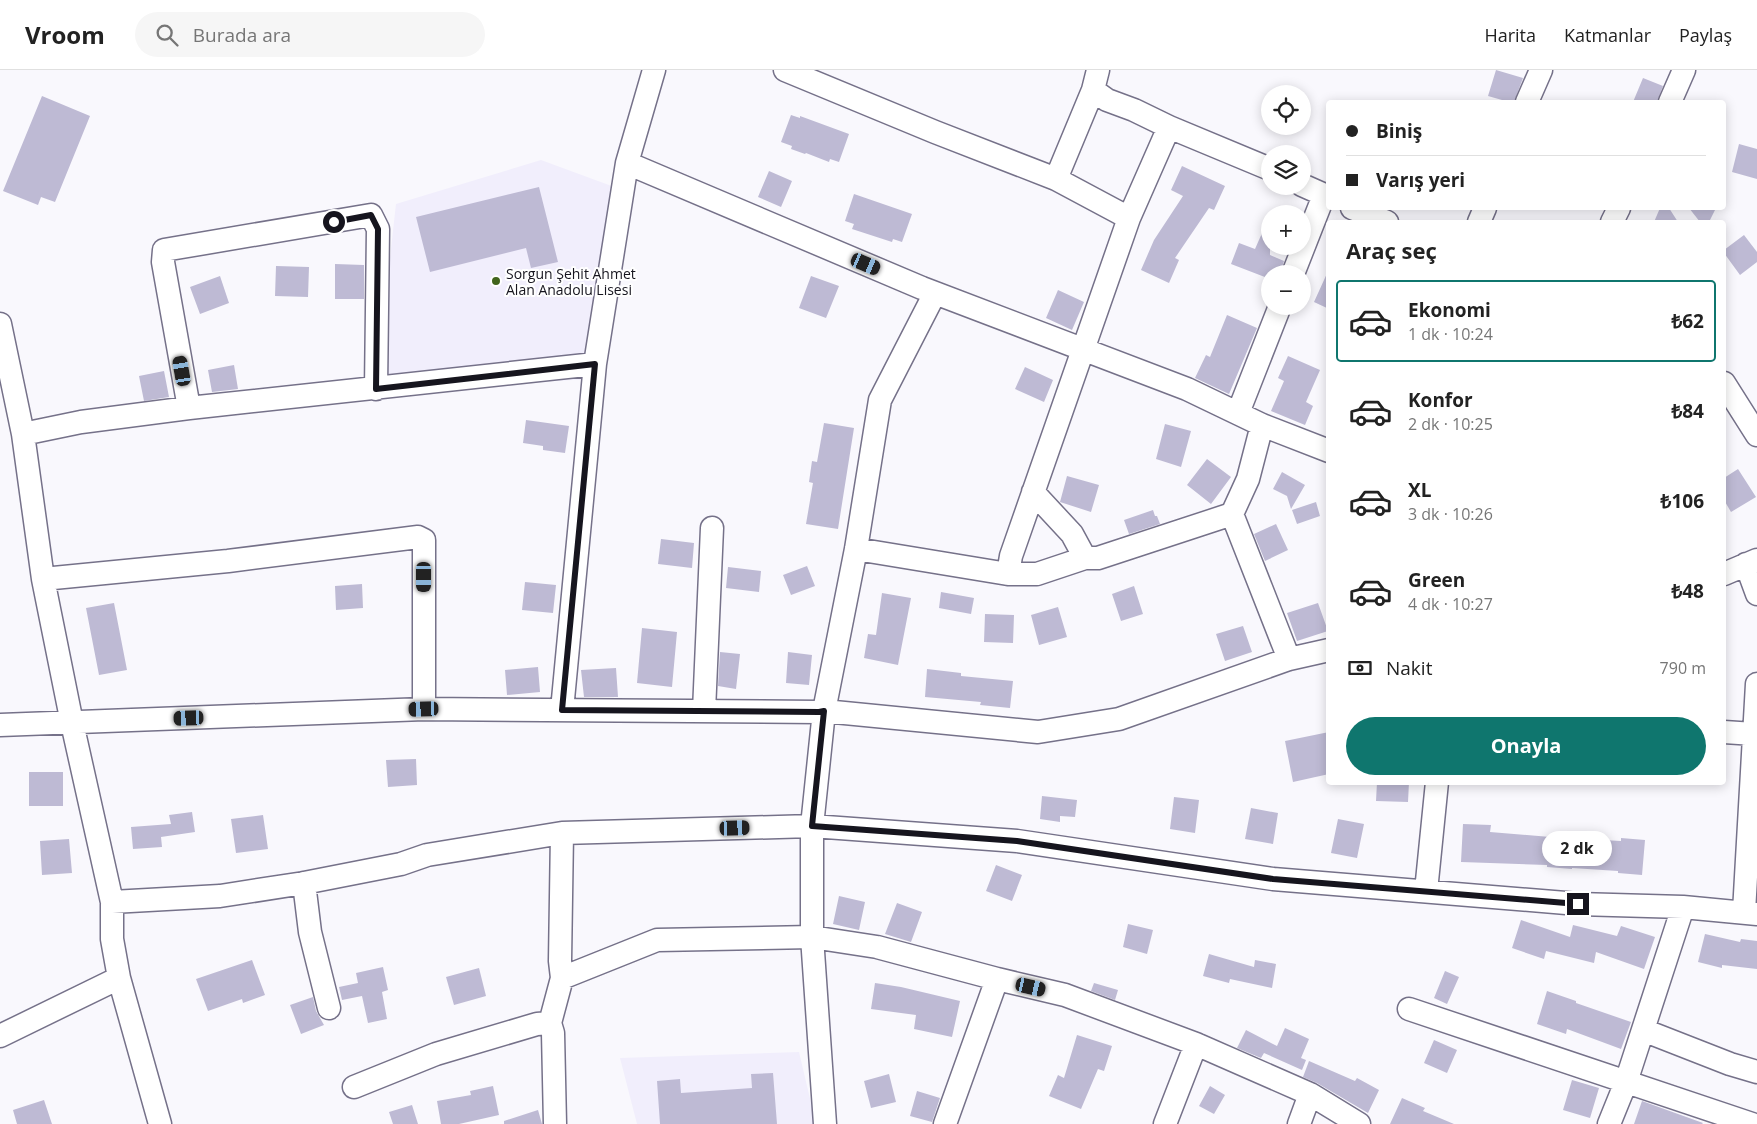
<!DOCTYPE html>
<html lang="tr">
<meta charset="utf-8">
<style>
body{margin:0;font-family:"Open Sans",sans-serif;background:#f6f6f6;color:#222;height:100vh;display:flex;flex-direction:column;font-size:19px;white-space:nowrap}
*{box-sizing:border-box;margin:0}
p{font-size:16px;color:#767676}
.icon{flex:none;width:28px;height:28px;fill:none;stroke:currentColor;stroke-width:2;stroke-linecap:round;stroke-linejoin:round}
.map{position:relative;flex:1;overflow:hidden}
.sheet{position:absolute;left:1326px;top:150px;width:400px;height:565px;display:flex;flex-direction:column;background:#fff;border-radius:5px;box-shadow:0 2px 12px #0003}
.sheet>*{flex:none}
.banner{position:absolute;left:1326px;top:30px;width:400px;height:110px;border-radius:5px;box-shadow:0 2px 12px #0003;display:grid;align-content:center;height:110px;padding:0 20px;background:#fff}
.tools{position:absolute;left:1261px;top:15px;display:grid;gap:10px}
.tools a{display:grid;place-items:center;width:50px;height:50px;border-radius:50%;background:#fff;box-shadow:0 2px 12px #0003;font-size:25px}
.end{position:absolute;width:22px;height:22px;margin:-11px;border:6px solid #16151e;background:#fff;box-shadow:0 0 0 2px #fff}
.from{border-radius:50%}
.bubble{position:absolute;height:35px;border-radius:18px;background:#fff;box-shadow:0 2px 12px #0003;font-size:16px;font-weight:700;line-height:35px;text-align:center}
.car{position:absolute;width:15px;height:30px;margin:-15px -8px;border-radius:6px;box-shadow:0 0 4px 1px #0007;background:linear-gradient(#222 24%,#8ab4d8 0 40%,#222 0 76%,#8ab4d8 0 86%,#222 0)}
.banner b{display:flex;align-items:center;gap:18px;height:48px;font-size:19px}
.banner b+b{border-top:1px solid #e0e0e0}
.banner i{width:12px;height:12px;background:#222}
ul{padding:0;list-style:none}
li{display:flex;align-items:center;gap:15px;height:82px;margin:0 10px 8px;padding:0 10px;border:2px solid transparent;border-radius:5px}
li div{flex:1}
li b{display:block;font-size:19px}
li em{font-style:normal;font-weight:700}
li.current{border-color:#0f766e}
li>.icon{width:45px;height:45px;stroke-width:1.5}
h2{padding:0 20px;font-size:22px;line-height:60px}
.pay{display:flex;align-items:center;gap:12px;height:55px;padding:0 20px;font-size:19px}
.pay p{margin-inline-start:auto}
.cta{display:flex;gap:10px;margin-top:auto;padding:10px 20px}
.cta a{flex:1;height:58px;border-radius:30px;background:#0f766e;color:#fff;font-size:20px;font-weight:700;line-height:58px;text-align:center}
header{display:flex;align-items:center;gap:30px;box-sizing:border-box;height:70px;padding:0 25px;background:#fff;border-bottom:1px solid #e0e0e0}
header strong{font-size:24px}
nav{display:flex;gap:28px;margin-inline-start:auto;font-size:18px}
.search{width:350px;height:45px;background:#f6f6f6;display:flex;align-items:center;gap:12px;box-sizing:border-box;padding:0 18px;border-radius:28px;color:#767676;font-size:19px}
.map>svg:first-child{display:block}
.built{fill:#f1eefc}
.building{fill:#bebad4}
.lines{fill:none;stroke-linecap:round;stroke-linejoin:round}
.minor-casing{stroke:#757189;stroke-width:25}
.minor{stroke:#fff;stroke-width:22}
.route{stroke:#16151e;stroke-width:6}
.poi-dot{fill:#41641c;stroke:#fff;stroke-width:2}
.labels{text-anchor:middle;dominant-baseline:central;stroke-width:4;stroke-linejoin:round;paint-order:stroke}
.poi-label{font-size:14px;fill:#16151e;stroke:#fff;text-anchor:start}
</style>
<header>
<strong>Vroom</strong>
<div class="search"><svg class="icon" aria-label="search" viewBox="0 0 24 24"><circle cx="10" cy="10" r="6"/><path d="M15 15l6 6"/></svg>Burada ara</div>
<nav><a>Harita</a><a>Katmanlar</a><a>Paylaş</a></nav>
</header>
<div class="map">
<svg width="1757" height="1054" viewBox="0 0 1757 1054">
<rect width="100%" height="100%" fill="#f9f8fd"/>
<!-- built -->
<path class="built" d="M541,90L617,118L592,309L384,320L379,287L396,134Z
M799,982L816,1054H637L620,988Z"/>
<!-- building -->
<path class="building" d="M1496,0L1523,8L1514,32H1509L1488,26Z
M1643,8L1663,16L1657,32H1633Z
M42,26L90,46L55,132L41,127L38,135L3,121Z
M791,45L800,48V46L849,64L839,92L830,89L829,92L806,83L805,84L791,79L792,76L781,72Z
M1739,74L1757,79V109L1732,102Z
M1182,96L1225,116L1214,140L1209,138L1175,188L1179,190L1169,213L1141,200L1154,170L1183,126L1171,120Z
M769,101L792,111L781,137L758,127Z
M539,117L558,192L531,198L526,178L430,202L416,147Z
M854,124L912,144L902,172L893,169L892,172L852,159L854,154L845,151Z
M1660,138H1669L1678,152H1654Z
M1689,138H1716L1709,152H1700Z
M1270,145V185L1284,191L1280,204H1270V209L1231,194L1239,173L1255,179Z
M1744,165L1757,182V192L1740,205L1724,183V180Z
M335,194L364,195V229H335Z
M276,196L309,197L308,227L275,226Z
M1329,199V239L1314,232Z
M220,206L229,233L200,244L190,217Z
M811,206L839,216L826,248L799,238Z
M1058,220L1084,232L1072,260L1046,248Z
M1227,245L1257,258L1229,324L1195,308L1206,285L1210,287Z
M1288,286L1320,300L1306,332L1313,336L1305,355L1271,341L1284,311L1278,308Z
M234,295L238,319L212,322L208,300Z
M1025,297L1053,310L1044,332L1015,319Z
M164,301L169,327L144,331L139,306Z
M526,350L569,356L565,383L543,380V376L523,373Z
M824,353L854,358L838,459L806,454L813,413L809,412L812,391L817,392Z
M1165,354L1191,361L1181,397L1156,389Z
M1207,389L1231,407L1211,434L1187,415Z
M1738,399L1756,427L1731,442L1724,430V408Z
M1282,402L1305,415L1291,439L1287,426L1273,419Z
M1067,406L1099,415L1091,442L1060,432Z
M1316,432L1320,446L1297,454L1292,440Z
M1153,440L1155,446H1157L1160,454L1129,464L1124,450Z
M1276,454L1288,480L1265,491L1254,464Z
M661,469L694,473L692,498L658,494Z
M807,496L815,516L791,525L783,505Z
M728,497L761,501L759,522L726,518Z
M525,512L556,515L553,543L522,540Z
M362,514L363,538L336,540L335,516Z
M1134,516L1143,544L1121,551L1112,524Z
M941,522L974,528L971,544L939,538Z
M882,523L911,528L898,595L864,588L868,564L876,565Z
M114,533L127,600L99,605L86,538Z
M1318,533L1328,561L1297,571L1287,543Z
M1058,537L1067,567L1039,575L1031,545Z
M985,544L1014,545L1013,573L984,572Z
M1243,556L1252,582L1225,591L1216,564Z
M642,558L677,562L672,617L637,613Z
M720,582L740,584L736,619L718,616Z
M788,582L812,585L809,615L786,613Z
M538,597L540,622L507,625L505,600Z
M616,598L618,627H584L581,600Z
M927,599L961,603V606L1013,611L1010,638L980,635L981,632L925,627Z
M1329,662V704L1293,712L1285,671Z
M416,689L417,715L388,717L386,690Z
M29,702H63V736H29Z
M1377,712H1409L1408,732L1376,731Z
M1042,726L1077,730L1075,747L1060,746V752L1040,749Z
M1174,727L1199,730L1195,763L1170,759Z
M1251,738L1278,743L1273,774L1245,769Z
M192,742L195,762L161,767L162,777L133,779L131,757L171,754L169,745Z
M263,745L268,779L236,783L231,749Z
M1338,749L1364,754L1357,788L1331,783Z
M1463,754L1491,755L1490,762L1585,770V769L1621,771V768L1645,770L1642,805L1618,803V801L1572,798V799L1547,797V795L1461,792Z
M69,769L72,803L42,805L40,771Z
M996,795L1022,805L1012,831L986,821Z
M839,826L865,832L859,860L833,854Z
M897,833L922,842L911,872L885,864Z
M1521,850L1570,867L1573,855L1617,866L1621,856L1655,867L1644,899L1596,882L1594,893L1546,881L1544,889L1512,878Z
M1128,854L1153,860L1147,884L1123,877Z
M1705,864L1740,872L1741,869L1757,871V899L1722,895V898L1698,892Z
M1209,884L1254,897L1255,890L1276,894L1272,918L1230,909L1229,913L1203,906Z
M252,890L265,925L243,933L242,929L208,941L196,909Z
M383,897L388,920L382,922L387,949L368,953L362,926L342,930L339,917L358,913L356,903Z
M479,898L486,926L454,935L446,907Z
M1445,901L1459,907L1447,934L1434,928Z
M875,913L901,917L960,931L952,967L914,959L916,945L871,939Z
M1094,913L1118,920L1115,930L1091,921Z
M1547,921L1576,931V933L1631,952L1621,979L1567,959L1566,964L1537,954Z
M313,927L316,941L324,955L301,964L290,935Z
M1285,958L1309,969L1301,988L1306,990L1302,1000L1264,983L1261,988L1237,978L1246,960L1277,976Z
M1077,965L1112,976L1104,1001L1098,999L1081,1039L1049,1026L1058,1005L1064,1008Z
M1434,970L1457,980L1447,1003L1424,993Z
M1309,991L1355,1011L1357,1008L1379,1020L1368,1043L1317,1013L1303,1007Z
M773,1003L777,1054H660L657,1011L680,1009L681,1023L752,1018L751,1004Z
M889,1004L896,1032L871,1038L864,1011Z
M1572,1010L1599,1018L1590,1048L1563,1040Z
M493,1016L499,1045L459,1054H441L437,1031L471,1025L470,1021Z
M1210,1016L1225,1025L1214,1044L1199,1036Z
M917,1021L940,1028L932,1052L910,1046Z
M1402,1028L1425,1038L1423,1041L1454,1054H1390Z
M44,1030L52,1054H17L13,1040Z
M1642,1031L1703,1053L1702,1054H1634Z
M412,1035L418,1054H393L389,1042Z
M538,1040L542,1054H504V1051Z"/>
<g class="lines">
<!-- minor casing -->
<g class="minor-casing">
<path id="minor" d="M785,0L935,62L1056,109L1129,148
M1093,20L1107,30L1134,40L1169,57L1270,99
M1527,32L1541,0
M1670,32L1684,0
M627,93L922,218L1187,319L1262,355L1329,381
M1056,109L1093,20L1098,0
M1302,115L1329,127
M1352,138L1387,152
M1479,152L1485,138
M1612,152L1619,138
M1293,204L1324,125
M0,254L23,364L43,509L72,653L112,832V869L119,908L160,1054
M1724,313L1757,365
M189,338L163,192L164,180L371,145L378,159L376,319
M1238,343L1280,236
M1262,355L1248,409L1232,444L1289,589
M23,364L81,352L189,338L595,294
M1033,422L1072,464L1085,488
M856,479L1008,504H1037L1085,488H1098L1232,444
M1746,494L1757,524
M1008,504L1011,486L1129,148L1169,57
M1724,504L1757,490
M424,639L819,642L824,641L1038,662L1119,649L1289,589L1329,580
M562,640L595,294L627,93L654,0
M704,641L712,458
M0,655L424,639V470L418,467L228,491L43,509
M1724,662L1754,664
M304,813L310,862L329,938
M1426,821L1437,712
M112,832L220,826L304,813L401,794L427,785L562,763L812,756L1017,771L1273,809L1578,834L1683,837L1757,844
M1744,842L1757,614
M562,908L657,870L812,867L877,877L997,909L1065,925L1196,974L1310,1024L1359,1054
M1409,939L1752,1054
M1643,960L1730,994L1757,1002
M0,966L119,908
M354,1017L436,984L537,954L550,953
M555,1054L553,963L550,953L562,908L560,891L562,763
M825,1054L812,867V756L824,641L856,479L880,330L935,223
M945,1054L997,909
M1165,1054L1196,974
M1299,1054L1310,1024
M1609,1054L1626,1012L1683,837"/>
</g>
<!-- minor -->
<use href="#minor" class="minor"/>
</g>
<g class="lines">
<!-- route -->
<path class="route" d="M334,152L371,145L378,159L376,319L595,294L562,640L819,642L824,641L812,756L1017,771L1273,809L1578,834"/>
</g>
<!-- markers -->
<circle class="poi-dot" cx="496" cy="211" r="5"/>
<g class="labels">
<!-- poi labels -->
<g class="poi-label">
<text x="506" y="203">Sorgun Şehit Ahmet<tspan x="506" dy="16">Alan Anadolu Lisesi</tspan></text>
</g>
</g>
</svg>
<div class="tools">
<a><svg class="icon" aria-label="locate" viewBox="0 0 24 24"><circle cx="12" cy="12" r="6"/><path d="M12 2v4M12 18v4M2 12h4M18 12h4"/></svg></a>
<a><svg class="icon" aria-label="layers" viewBox="0 0 24 24"><path d="M12 4l9 5-9 5-9-5zM3 14l9 5 9-5"/></svg></a>
<a>+</a>
<a>−</a>
</div>
<i class="end from" style="left:334px;top:152px"></i>
<i class="end" style="left:1578px;top:834px"></i>
<div class="bubble" style="left:1542px;top:761px;width:70px">2 dk</div>
<i class="car" style="left:866px;top:194px;rotate:113deg"></i>
<i class="car" style="left:182px;top:301px;rotate:350deg"></i>
<i class="car" style="left:424px;top:507px;rotate:180deg"></i>
<i class="car" style="left:424px;top:639px;rotate:268deg"></i>
<i class="car" style="left:189px;top:648px;rotate:268deg"></i>
<i class="car" style="left:735px;top:758px;rotate:88deg"></i>
<i class="car" style="left:1031px;top:917px;rotate:103deg"></i>
<div class="banner">
<b><i class="from"></i>Biniş</b>
<b><i></i>Varış yeri</b>
</div>
<section class="sheet">
<h2>Araç seç</h2>
<ul>
<li class="current"><svg class="icon" aria-label="car" viewBox="0 0 24 24"><path d="M5 17H2v-5l4-1 3-4h7l3 4 3 1v5h-3M9 17h6M6 11h13"/><circle cx="7" cy="17" r="2"/><circle cx="17" cy="17" r="2"/></svg><div><b>Ekonomi</b><p>1 dk · 10:24</p></div><em>₺62</em></li>
<li><svg class="icon" aria-label="car" viewBox="0 0 24 24"><path d="M5 17H2v-5l4-1 3-4h7l3 4 3 1v5h-3M9 17h6M6 11h13"/><circle cx="7" cy="17" r="2"/><circle cx="17" cy="17" r="2"/></svg><div><b>Konfor</b><p>2 dk · 10:25</p></div><em>₺84</em></li>
<li><svg class="icon" aria-label="car" viewBox="0 0 24 24"><path d="M5 17H2v-5l4-1 3-4h7l3 4 3 1v5h-3M9 17h6M6 11h13"/><circle cx="7" cy="17" r="2"/><circle cx="17" cy="17" r="2"/></svg><div><b>XL</b><p>3 dk · 10:26</p></div><em>₺106</em></li>
<li><svg class="icon" aria-label="car" viewBox="0 0 24 24"><path d="M5 17H2v-5l4-1 3-4h7l3 4 3 1v5h-3M9 17h6M6 11h13"/><circle cx="7" cy="17" r="2"/><circle cx="17" cy="17" r="2"/></svg><div><b>Green</b><p>4 dk · 10:27</p></div><em>₺48</em></li>
</ul>
<div class="pay"><svg class="icon" aria-label="cash" viewBox="0 0 24 24"><path d="M3 7h18v10H3z"/><circle cx="12" cy="12" r="2"/></svg>Nakit<p>790 m</p></div>
<div class="cta"><a>Onayla</a></div>
</section>
</div>
